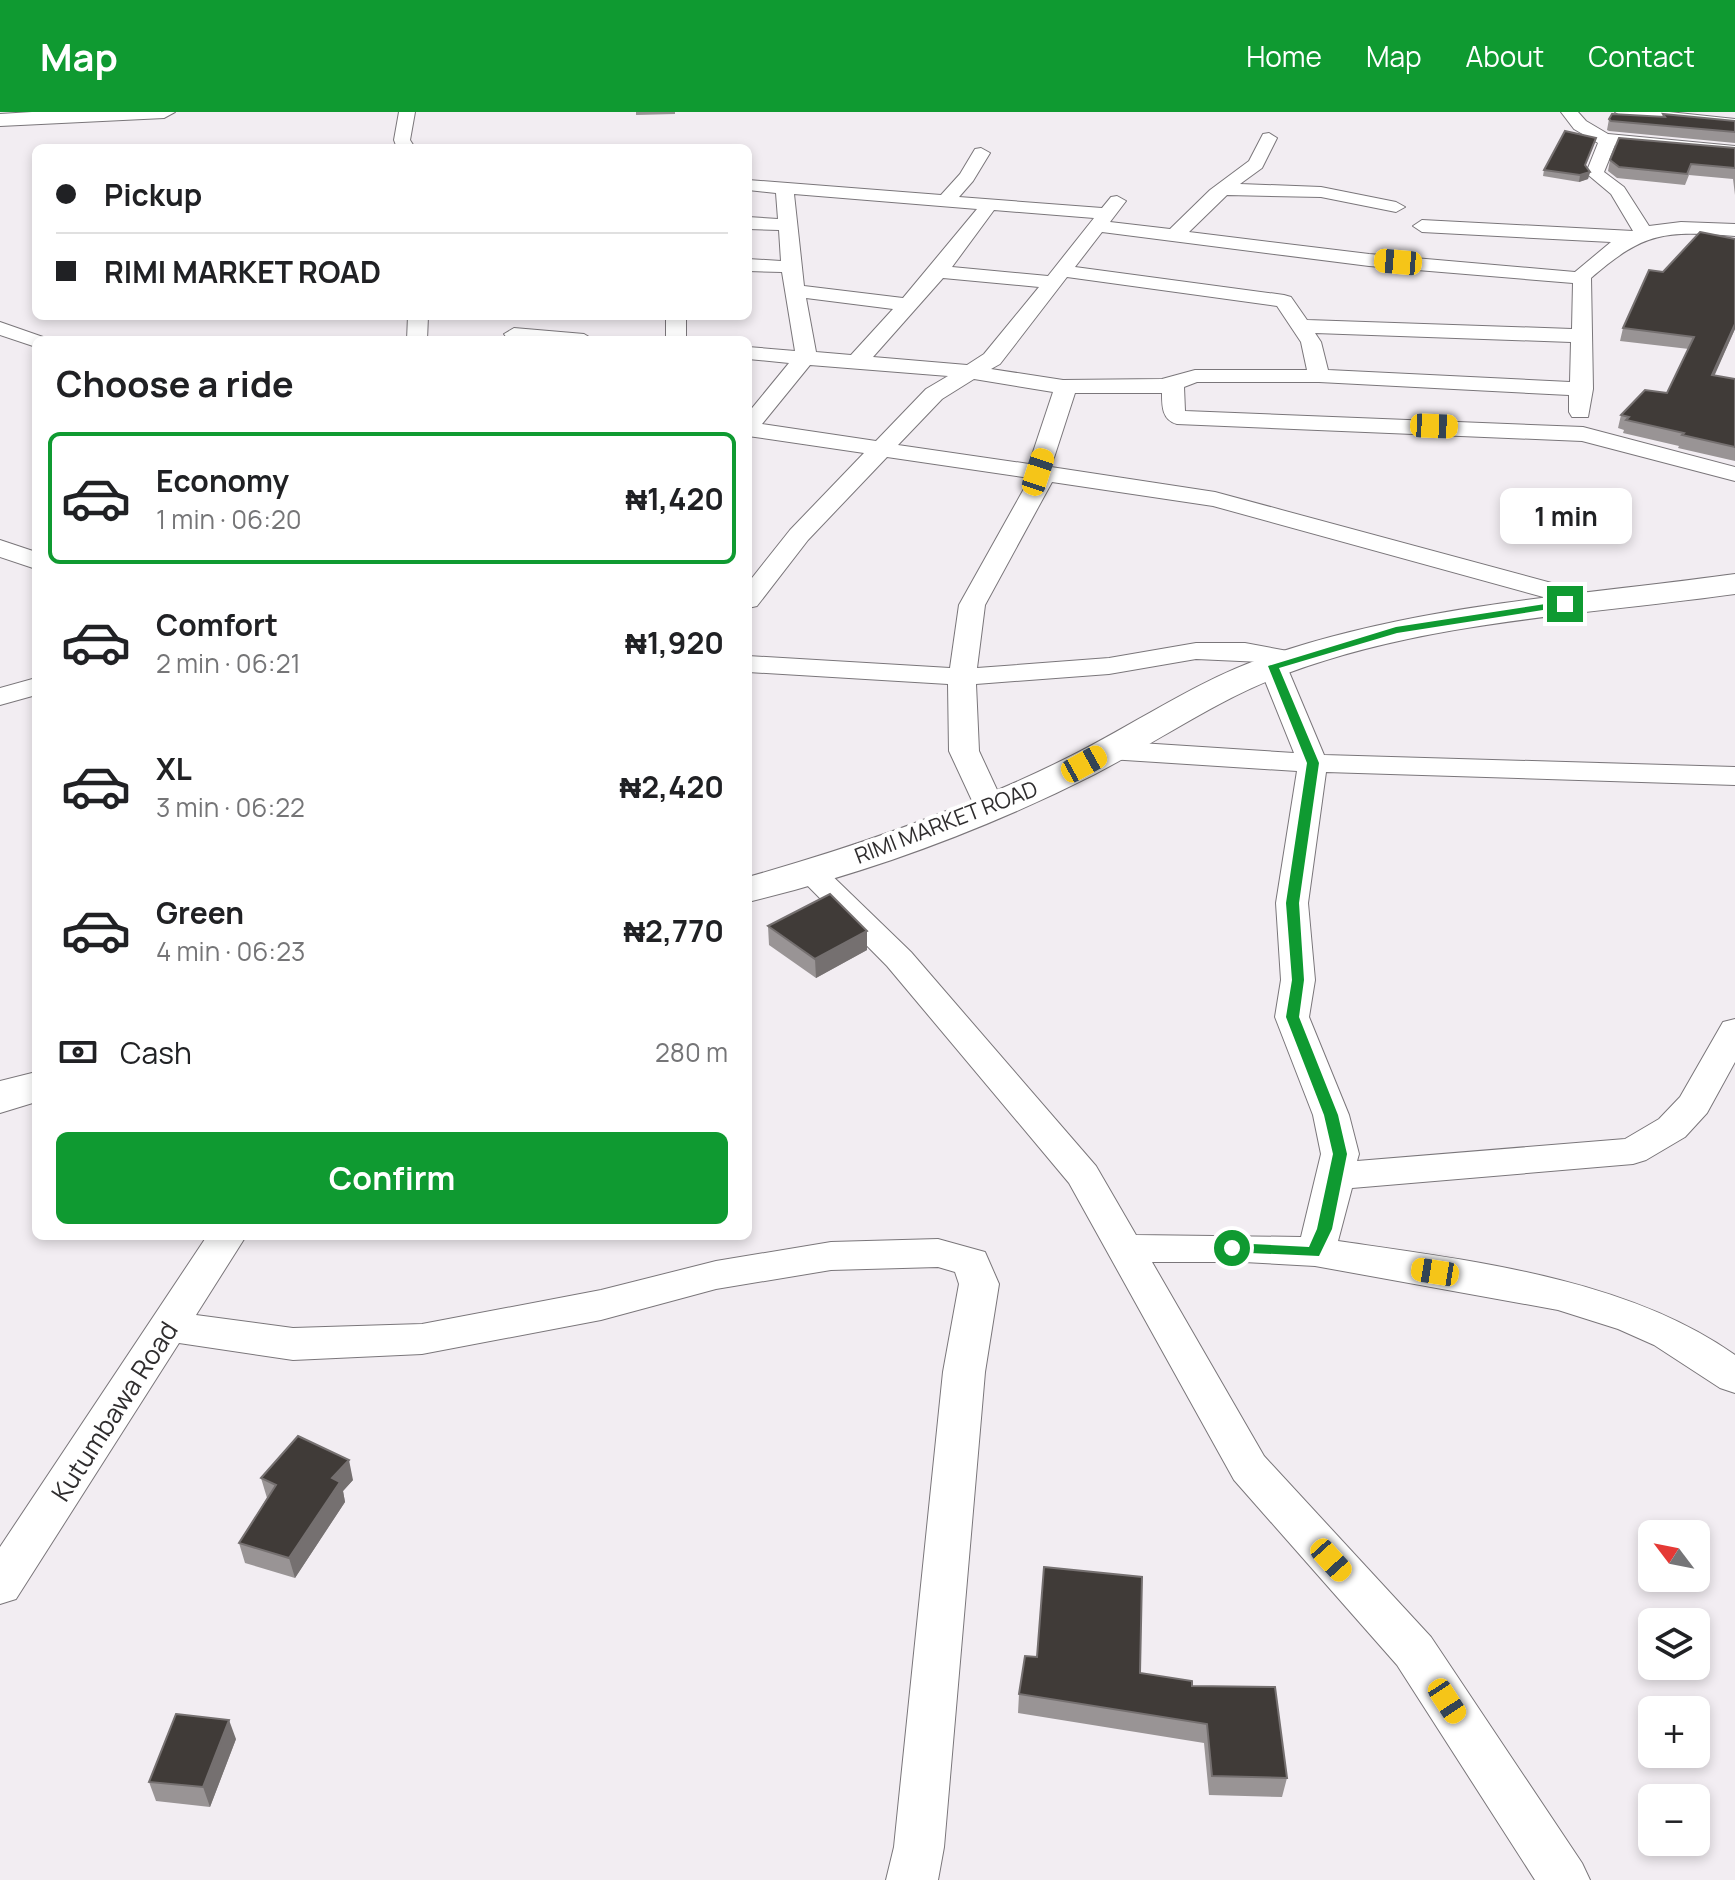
<!DOCTYPE html>
<meta charset="utf-8">
<style>
body{margin:0;font-family:Manrope,sans-serif;background:#f2f2f2;color:#202124;height:100vh;display:flex;flex-direction:column;font-size:30px;white-space:nowrap}
*{box-sizing:border-box;margin:0}
p{font-size:26px;color:#757577}
.icon{flex:none;width:44px;height:44px;fill:none;stroke:currentColor;stroke-width:2;stroke-linecap:round;stroke-linejoin:round}
.map{position:relative;flex:1;overflow:hidden}
.details{position:absolute;left:32px;top:224px;width:720px;height:904px;display:flex;flex-direction:column;background:#fff;border-radius:12px;box-shadow:0 4px 12px #0003}
.details>*{flex:none}
.hud{position:absolute;left:32px;top:32px;width:720px;height:176px;border-radius:12px;box-shadow:0 4px 12px #0003;display:grid;align-content:center;height:176px;padding:0 24px;background:#fff}
.needle{width:52px;rotate:302deg}
.fabs{position:absolute;left:1638px;top:1408px;display:grid;gap:16px}
.fabs a{display:grid;place-items:center;width:72px;height:72px;border-radius:12px;background:#fff;box-shadow:0 4px 12px #0003;font-size:40px}
.end{position:absolute;width:36px;height:36px;margin:-18px;border:10px solid #0f9a31;background:#fff;box-shadow:0 0 0 4px #fff}
.from{border-radius:50%}
.bubble{position:absolute;height:56px;border-radius:12px;background:#fff;box-shadow:0 4px 12px #0003;font-size:26px;font-weight:700;line-height:56px;text-align:center}
.car{position:absolute;width:24px;height:48px;margin:-24px -12px;border-radius:10px;box-shadow:0 0 6px 2px #0007;background:linear-gradient(#f5c518 24%,#345 0 40%,#f5c518 0 76%,#345 0 86%,#f5c518 0)}
.hud b{display:flex;align-items:center;gap:28px;height:76px;font-size:30px}
.hud b+b{border-top:2px solid #e0e0e0}
.hud i{width:20px;height:20px;background:#202124}
ul{padding:0;list-style:none}
li{display:flex;align-items:center;gap:24px;height:132px;margin:0 16px 12px;padding:0 8px;border:4px solid transparent;border-radius:12px}
li div{flex:1}
li b{display:block;font-size:30px}
li em{font-style:normal;font-weight:700}
li.active{border-color:#0f9a31}
li>.icon{width:72px;height:72px;stroke-width:1.5}
h2{padding:0 24px;font-size:36px;line-height:96px}
.pay{display:flex;align-items:center;gap:20px;height:88px;padding:0 24px;font-size:30px}
.pay p{margin-inline-start:auto}
.cta{display:flex;gap:16px;margin-top:auto;padding:16px 24px}
.cta a{flex:1;height:92px;border-radius:12px;background:#0f9a31;color:#fff;font-size:32px;font-weight:700;line-height:92px;text-align:center}
header{display:flex;align-items:center;gap:48px;box-sizing:border-box;height:112px;padding:0 40px;background:#0f9a31;color:#fff}
header strong{font-size:38px}
nav{display:flex;gap:44px;margin-inline-start:auto;font-size:28px}
.map>svg:first-child{display:block}
.lines{fill:none;stroke-linecap:round;stroke-linejoin:round}
.minor-casing{stroke:#7a767a;stroke-width:2}
.tertiary-casing{stroke:#7a767a;stroke-width:2}
.minor{fill:#fff;fill-rule:evenodd}
.tertiary{fill:#fff;fill-rule:evenodd}
.wall{fill:#999495}
.shaded-wall{fill:#757070}
.building{fill:#403b38;stroke:#757070;stroke-width:2}
.route{fill:#0f9a31}
.labels{text-anchor:middle;dominant-baseline:central;stroke-width:8;stroke-linejoin:round;paint-order:stroke}
.street-label{font-size:22px;fill:#2f2d2e;stroke:#fff}
.near-street-label{font-size:26px;fill:#2f2d2e;stroke:#fff}
</style>
<header>
<strong>Map</strong>
<nav><a>Home</a><a>Map</a><a>About</a><a>Contact</a></nav>
</header>
<div class="map">
<svg width="1735" height="1768" viewBox="0 0 1735 1768">
<rect width="100%" height="100%" fill="#f2edf2"/>
<g class="lines">
<!-- minor casing -->
<g class="minor-casing">
<path id="minor" d="M399,0H415L410,28L415,36H397L394,28Z
M1561,0H1578L1586,9L1608,22L1735,34V44L1615,33L1604,60L1624,75L1649,114L1681,110L1735,112V124C1665,119 1645,119 1591,166L1593,277L1588,305H1572L1569,300V283L1319,270H1197L1184,275L1185,299L1583,315L1735,355V369L1582,329L1177,312C1162,308 1162,294 1162,281H1075L1051,355L1215,380L1596,483L1600,489L1596,495L1587,497L1213,394L1052,370L985,493L977,556L1109,546L1196,531H1245L1304,542L1308,548L1304,554L1287,555L1324,643L1735,655V673L1326,660L1308,791L1315,868L1309,905L1349,1003L1359,1042L1357,1049L1625,1027L1659,1007L1680,985L1723,910L1735,907V950L1707,1001L1685,1025L1646,1048L1633,1052L1352,1076L1338,1129C1468,1148 1627,1166 1735,1243V1281L1720,1276L1654,1233L1618,1217L1558,1198L1315,1154L1244,1150H1152L1264,1344L1431,1525L1582,1751L1590,1768H1535L1397,1553L1234,1368L1069,1071L887,854L794,760L799,753L810,751L821,753L911,840L1096,1054L1136,1123L1301,1125L1321,1042L1313,1003L1275,905L1281,868L1276,791L1297,659L1109,647L1099,644L1094,638L1099,632L1109,629L1294,641L1259,554L1262,550L1196,547L1109,562L976,572L979,639L1005,695L1001,701L990,704L979,701L975,695L949,639L948,572L748,560V544L950,556L959,493L1030,366L887,345L808,428L757,494L748,496V471L790,418L864,341L748,324V301L789,251L748,247V235L795,239L782,160L748,159V147L781,149L779,118L748,117V105L778,107L776,81L748,78V68L941,83L960,62L975,37L981,36L990,41L973,69L959,85L1102,96L1111,85L1117,84L1126,89L1110,110L1170,117L1210,78L1249,49L1263,22L1269,21L1277,26L1262,56L1240,72L1321,75L1396,90L1405,95L1396,100L1321,85L1227,83L1189,120L1369,142L1575,160L1611,130L1422,120L1413,114L1422,108L1633,119L1611,82L1586,61L1598,31L1574,17ZM794,82L977,97L903,186L804,174ZM994,98L1094,106L1048,164L952,155ZM1102,120L1369,154L1573,171L1572,217L1307,208L1291,185L1284,183L1075,155ZM1067,165L1277,194L1301,230L1307,258H1195L1162,267L1063,268L991,257L1000,252ZM943,166L1039,175L984,242L967,253L873,245ZM806,186L893,197L851,243L816,240ZM1315,221L1571,230L1570,270L1328,258L1321,230ZM810,253L948,264L926,277L876,329L762,312ZM974,267L1053,280L1029,352L898,333L942,287Z
M1615,0H1669L1735,7V17L1623,5Z
M408,204H428L427,228H407Z
M666,204H686V228H666Z
M0,210L43,225L46,228H36V235L0,223Z
M514,216L584,222L594,228L507,226L504,222Z
M0,428L36,440V457L0,445Z
M36,566V583L0,593V576Z
M207,1124H246L196,1203L293,1216L422,1212L601,1178L716,1149L831,1130L938,1127L985,1140L999,1172L985,1260L944,1735L938,1768H886L894,1735L943,1260L959,1172L955,1160L938,1155L831,1158L716,1177L601,1208L422,1242L293,1248L179,1231L16,1487L0,1492V1435Z"/>
</g>
<!-- tertiary casing -->
<g class="tertiary-casing">
<path id="tertiary" d="M32,0H175L164,6L0,14V2Z
M1735,462V482C1585,503 1432,508 1288,561C1219,586 1159,629 1095,662C985,718 867,761 748,790V765C857,734 964,697 1065,647C1132,614 1194,570 1265,545C1418,492 1576,484 1735,462Z
M36,960V990L0,1001V969Z"/>
</g>
<!-- minor -->
<use href="#minor" class="minor"/>
<!-- tertiary -->
<use href="#tertiary" class="tertiary"/>
</g>
<!-- wall -->
<path class="wall" d="M636,0H675V2L636,3Z
M1663,2L1735,9V31L1609,19L1607,18L1609,7L1662,5Z
M1596,26L1585,54L1590,60L1588,67L1579,70L1543,64L1544,58Z
M1735,36V83L1733,67L1689,63L1685,73L1617,66L1608,59L1610,48Z
M1735,127V217L1714,263L1735,267V349L1678,336L1679,334L1623,321L1624,318L1618,316L1621,303L1667,281L1689,237L1620,229L1623,216L1663,160Z
M768,814L867,838L816,866L769,833Z
M261,1366L353,1368L343,1379L345,1390L295,1466L245,1451L239,1431L267,1386Z
M1140,1561L1192,1574L1287,1666L1282,1685L1209,1683L1204,1631L1018,1601L1019,1582Z
M236,1627L210,1695L156,1689L149,1670Z"/>
<!-- shaded-wall -->
<path class="shaded-wall" d="M1590,60L1588,67L1579,70L1580,63Z
M1735,212V217L1709,276L1712,263Z
M867,819V838L816,866L815,847Z
M349,1348L353,1368L343,1379L345,1390L295,1466L289,1446L332,1366Z
M229,1608L236,1627L210,1695L203,1675Z"/>
<!-- building -->
<path class="building" d="M1612,2L1665,5L1663,2L1735,9V20L1611,9L1609,7Z
M1565,19L1596,26L1585,53L1590,60L1580,63L1544,58Z
M1619,26L1735,36V56L1691,52L1687,62L1619,55L1610,48Z
M1700,120L1735,127V212L1712,263L1735,267V335L1682,323L1684,321L1626,308L1629,305L1621,303L1645,278L1667,281L1694,225L1623,216L1649,158L1663,160Z
M830,782L867,819L815,847L768,814Z
M298,1324L349,1348L332,1366L340,1370L289,1446L239,1431L276,1373L261,1366Z
M1044,1455L1142,1465L1140,1561L1192,1569V1574L1275,1575L1287,1666L1212,1664L1207,1612L1019,1582L1025,1544L1037,1545Z
M176,1602L229,1608L203,1675L149,1670Z"/>
<!-- route -->
<path class="route" d="M1565,489H1568V494L1397,521L1279,556L1319,651L1299,791L1304,868L1299,905L1338,1003L1347,1042L1332,1117L1319,1144L1227,1140L1225,1136L1232,1131L1309,1135L1317,1117L1333,1042L1324,1003L1286,905L1292,868L1286,791L1307,651L1268,554L1396,515Z"/>
<g class="labels">
<!-- street labels -->
<g class="street-label">
<text transform="translate(946 710) rotate(-21)">RIMI MARKET ROAD</text>
</g>
<!-- near-street labels -->
<g class="near-street-label">
<text transform="translate(114 1299) rotate(-57)">Kutumbawa Road</text>
</g>
</g>
</svg>
<div class="fabs">
<a><svg class="needle" viewBox="-14 -14 28 28"><path d="M0-13l5 13h-10z" fill="#e53935"/><path d="M0 13l5-13h-10z" fill="#757577"/></svg></a>
<a><svg class="icon" aria-label="layers" viewBox="0 0 24 24"><path d="M12 4l9 5-9 5-9-5zM3 14l9 5 9-5"/></svg></a>
<a>+</a>
<a>−</a>
</div>
<i class="end from" style="left:1232px;top:1136px"></i>
<i class="end" style="left:1565px;top:492px"></i>
<div class="bubble" style="left:1500px;top:376px;width:132px">1 min</div>
<i class="car" style="left:1398px;top:150px;rotate:275deg"></i>
<i class="car" style="left:1434px;top:314px;rotate:92deg"></i>
<i class="car" style="left:1038px;top:360px;rotate:18deg"></i>
<i class="car" style="left:1084px;top:652px;rotate:61deg"></i>
<i class="car" style="left:1435px;top:1160px;rotate:279deg"></i>
<i class="car" style="left:1331px;top:1448px;rotate:138deg"></i>
<i class="car" style="left:1447px;top:1589px;rotate:147deg"></i>
<div class="hud">
<b><i class="from"></i>Pickup</b>
<b><i></i>RIMI MARKET ROAD</b>
</div>
<section class="details">
<h2>Choose a ride</h2>
<ul>
<li class="active"><svg class="icon" aria-label="car" viewBox="0 0 24 24"><path d="M5 17H2v-5l4-1 3-4h7l3 4 3 1v5h-3M9 17h6M6 11h13"/><circle cx="7" cy="17" r="2"/><circle cx="17" cy="17" r="2"/></svg><div><b>Economy</b><p>1 min · 06:20</p></div><em>₦1,420</em></li>
<li><svg class="icon" aria-label="car" viewBox="0 0 24 24"><path d="M5 17H2v-5l4-1 3-4h7l3 4 3 1v5h-3M9 17h6M6 11h13"/><circle cx="7" cy="17" r="2"/><circle cx="17" cy="17" r="2"/></svg><div><b>Comfort</b><p>2 min · 06:21</p></div><em>₦1,920</em></li>
<li><svg class="icon" aria-label="car" viewBox="0 0 24 24"><path d="M5 17H2v-5l4-1 3-4h7l3 4 3 1v5h-3M9 17h6M6 11h13"/><circle cx="7" cy="17" r="2"/><circle cx="17" cy="17" r="2"/></svg><div><b>XL</b><p>3 min · 06:22</p></div><em>₦2,420</em></li>
<li><svg class="icon" aria-label="car" viewBox="0 0 24 24"><path d="M5 17H2v-5l4-1 3-4h7l3 4 3 1v5h-3M9 17h6M6 11h13"/><circle cx="7" cy="17" r="2"/><circle cx="17" cy="17" r="2"/></svg><div><b>Green</b><p>4 min · 06:23</p></div><em>₦2,770</em></li>
</ul>
<div class="pay"><svg class="icon" aria-label="cash" viewBox="0 0 24 24"><path d="M3 7h18v10H3z"/><circle cx="12" cy="12" r="2"/></svg>Cash<p>280 m</p></div>
<div class="cta"><a>Confirm</a></div>
</section>
</div>
